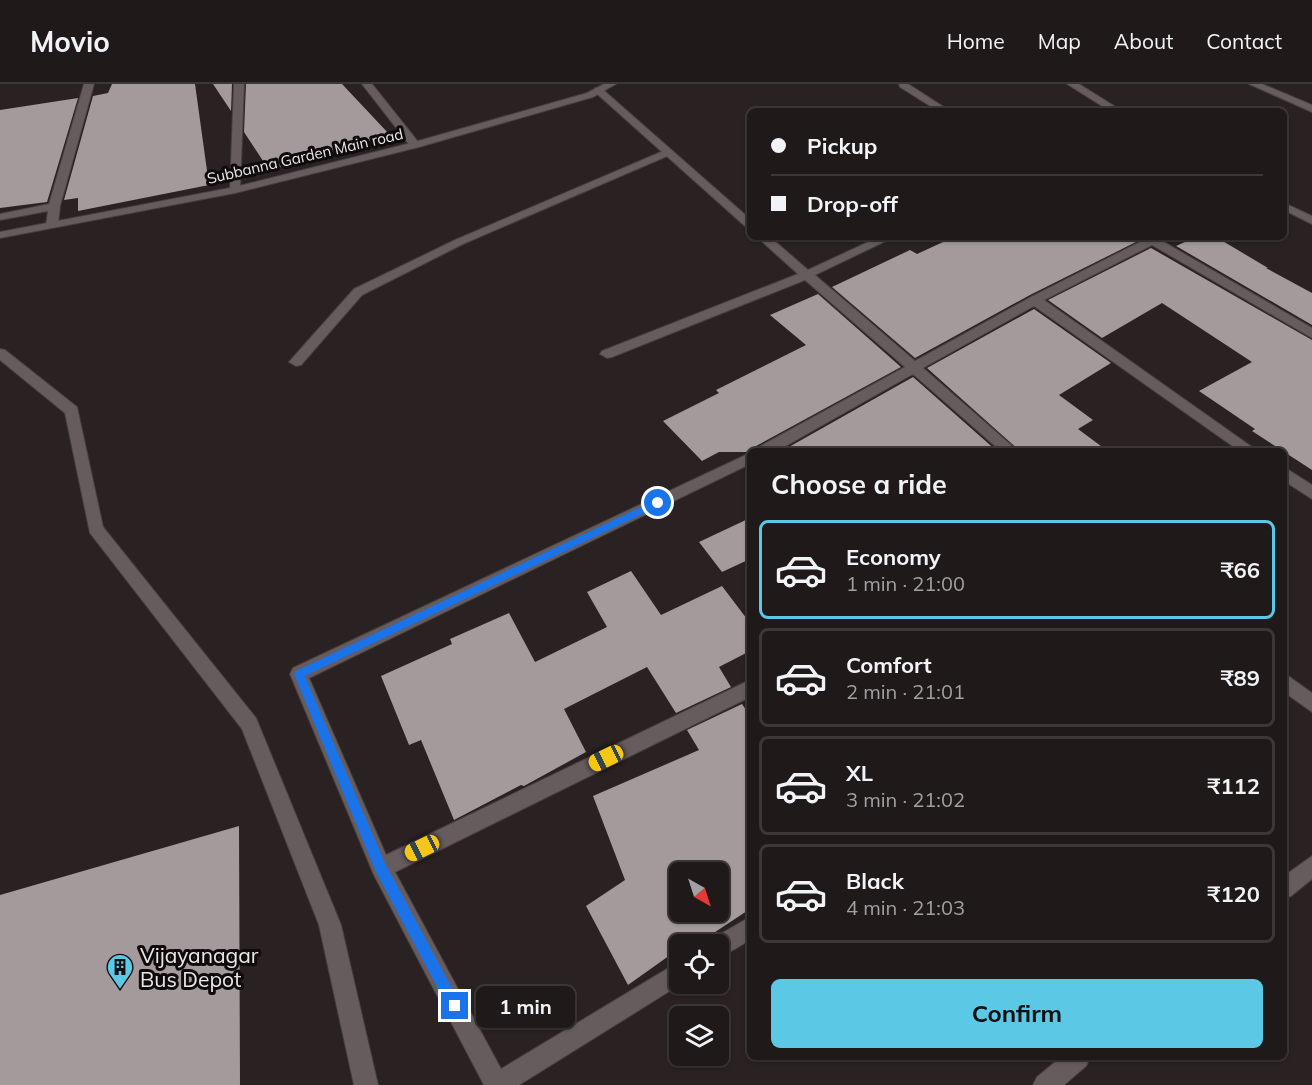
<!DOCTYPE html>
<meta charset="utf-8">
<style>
body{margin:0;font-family:Mulish,sans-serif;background:#2c2627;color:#f1f3f6;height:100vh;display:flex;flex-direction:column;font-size:22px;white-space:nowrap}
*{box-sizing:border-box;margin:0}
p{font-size:20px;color:#a1a0a2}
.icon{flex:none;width:33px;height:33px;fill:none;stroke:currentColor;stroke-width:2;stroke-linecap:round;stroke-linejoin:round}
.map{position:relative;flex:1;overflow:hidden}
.drawer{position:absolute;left:747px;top:364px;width:540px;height:612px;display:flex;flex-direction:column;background:#1f191a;border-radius:9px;box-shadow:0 2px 4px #0004,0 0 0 2px #3c3839}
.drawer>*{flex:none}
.banner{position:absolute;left:747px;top:24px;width:540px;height:132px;border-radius:9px;box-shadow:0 2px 4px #0004,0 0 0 2px #3c3839;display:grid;align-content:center;height:132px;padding:0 24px;background:#1f191a}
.needle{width:39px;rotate:141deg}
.controls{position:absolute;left:669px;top:778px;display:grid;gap:12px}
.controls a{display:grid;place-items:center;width:60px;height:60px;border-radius:9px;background:#1f191a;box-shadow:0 2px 4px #0004,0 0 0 2px #3c3839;font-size:30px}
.end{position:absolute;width:27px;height:27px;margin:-14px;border:8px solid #1a73e8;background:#fff;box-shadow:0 0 0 3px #fff}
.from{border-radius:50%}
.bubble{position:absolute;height:42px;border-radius:9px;background:#1f191a;box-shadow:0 2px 4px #0004,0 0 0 2px #3c3839;font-size:20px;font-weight:700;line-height:42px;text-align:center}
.car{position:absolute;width:18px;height:36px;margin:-18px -9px;border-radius:8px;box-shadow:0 0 4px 2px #0007;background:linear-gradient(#f5c518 24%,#345 0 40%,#f5c518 0 76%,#345 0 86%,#f5c518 0)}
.banner b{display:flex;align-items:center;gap:21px;height:57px;font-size:22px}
.banner b+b{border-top:2px solid #3c3839}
.banner i{width:15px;height:15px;background:#f1f3f6}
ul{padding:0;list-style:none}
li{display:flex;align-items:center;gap:18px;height:99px;margin:0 12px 9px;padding:0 12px;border:3px solid #3c3839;border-radius:9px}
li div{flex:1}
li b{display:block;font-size:22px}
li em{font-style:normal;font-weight:700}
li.selected{border-color:#5bc8e6}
li>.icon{width:54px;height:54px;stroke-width:1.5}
h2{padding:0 24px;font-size:27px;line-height:72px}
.action{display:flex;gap:12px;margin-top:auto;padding:12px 24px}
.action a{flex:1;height:69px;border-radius:9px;background:#5bc8e6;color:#111;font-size:24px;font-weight:700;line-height:69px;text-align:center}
header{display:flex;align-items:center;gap:36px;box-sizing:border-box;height:84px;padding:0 30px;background:#1f191a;border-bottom:2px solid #3c3839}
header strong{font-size:28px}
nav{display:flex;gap:33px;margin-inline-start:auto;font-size:21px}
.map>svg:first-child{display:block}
.building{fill:#a4999b;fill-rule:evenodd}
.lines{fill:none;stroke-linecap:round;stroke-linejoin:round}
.service-casing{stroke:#463f40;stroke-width:2}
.minor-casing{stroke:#463f40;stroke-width:2}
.tertiary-casing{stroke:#463f40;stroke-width:2}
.service{fill:#665c5d;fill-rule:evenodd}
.minor{fill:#665c5d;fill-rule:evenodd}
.tertiary{fill:#665c5d;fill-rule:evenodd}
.route{fill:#1a73e8}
.labels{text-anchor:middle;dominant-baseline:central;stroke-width:6;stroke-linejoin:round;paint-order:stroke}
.far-street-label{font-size:15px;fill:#ece6e7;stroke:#0f0b0c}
.near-poi-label{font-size:21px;fill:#ece6e7;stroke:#0f0b0c;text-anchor:start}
</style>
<header>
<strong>Movio</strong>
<nav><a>Home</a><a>Map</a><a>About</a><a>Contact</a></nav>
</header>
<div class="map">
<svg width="1312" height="1001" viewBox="0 0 1312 1001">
<rect width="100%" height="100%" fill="#292122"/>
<!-- building -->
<path class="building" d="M112,0H195L209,101L78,127V114L64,116L93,12L108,9Z
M213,0H232L231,27Z
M246,0H342L390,51L269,86L244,48Z
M78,14L47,118L0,124V26Z
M954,153H1136L1140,156L1030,211L915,274L832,203L910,166L917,170Z
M1196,153H1216L1268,184H1266L1312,209V241L1176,162Z
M1151,164L1312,256V386L1252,347L1255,345L1199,307L1252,278L1162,219L1102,254L1048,216Z
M818,210L901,283L756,362L753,368H719L702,377L663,337L719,309L716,306L806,261L770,231Z
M1034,225L1111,279L1059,311L1093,336L1078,345L1109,368H1021L927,284Z
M913,293L998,368H780Z
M750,434V475L722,488L699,458Z
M631,487L661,531L722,502L750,539V567L719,583L731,603L676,629L647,583L564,625L586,668L524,702L521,701L454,736L421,656L409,661L381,592L452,560L450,555L509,529L535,578L607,543L587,508Z
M742,620L750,632V825L703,856L700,850L684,861H680V864L628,901L586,822L625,796L593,712L699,666L687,646ZM680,789H718V828H680Z
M239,742L240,1001H0V811Z"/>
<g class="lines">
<!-- service casing -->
<g class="service-casing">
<path id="service" d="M668,65L673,68L672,70L463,160L362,211L301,281L296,282L289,278L354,205L455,156Z
M0,265L5,266L77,323L103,443L256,634L341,841L378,1001H354L319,841L242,645L90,449L65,329L0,276Z"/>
</g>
<!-- minor casing -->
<g class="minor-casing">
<path id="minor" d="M84,0H94L60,122L58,141L52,144L46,141L48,127L0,136V130L49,120Z
M234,0H244L240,106L235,109L230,106Z
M362,0H372L419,59V63H411Z
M899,0H908L950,27H938L900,3Z
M1067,0H1079L1122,27H1110Z
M1249,0H1262L1312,21V28Z
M595,4H601L750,135V144L746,143L595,8Z
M1284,119L1312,132V140L1284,126Z
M757,153H770L808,186L879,153H894L815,191L915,277L1031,213L1144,156L1141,153L1157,154L1312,244V254L1152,161L1044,216L1259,368H1241L1034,222L923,284L1019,368H1002L913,290L775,368H755L757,364L905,283L805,196L612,273L607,274L600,270L602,267L798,190Z
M750,369V380L309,594L386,771L750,596V613L395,788L501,985L680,877L681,900L519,1001H484L374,791L290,590L293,584Z
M1284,383L1312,401V415L1284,397Z
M1284,589L1312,609V628L1284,608Z
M750,833V856L718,875V861H708L710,856Z"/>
</g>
<!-- tertiary casing -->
<g class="tertiary-casing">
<path id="tertiary" d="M604,0H616L593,13L419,63L235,109L0,154V148L235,103L411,59L587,9Z
M1312,772V795L1291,812L1284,815V792Z
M1060,974H1090L1086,982L1064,1001H1033L1037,993Z"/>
</g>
<!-- service -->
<use href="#service" class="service"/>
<!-- minor -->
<use href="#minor" class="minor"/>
<!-- tertiary -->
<use href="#tertiary" class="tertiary"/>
</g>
<!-- route -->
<path class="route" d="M658,415L663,419L661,421L305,592L385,779L459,917L461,922L459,927L455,929L450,927L376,788L294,590L296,587Z"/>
<!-- icons -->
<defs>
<g id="building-pin" transform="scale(1.35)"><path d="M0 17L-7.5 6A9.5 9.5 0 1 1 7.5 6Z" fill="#5bc8e6" stroke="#0f0b0c"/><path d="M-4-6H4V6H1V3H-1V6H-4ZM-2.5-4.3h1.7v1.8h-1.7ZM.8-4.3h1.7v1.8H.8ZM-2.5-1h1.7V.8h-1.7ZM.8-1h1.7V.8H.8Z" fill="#111"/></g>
</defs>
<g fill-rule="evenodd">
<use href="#building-pin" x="120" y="883"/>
</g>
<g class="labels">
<!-- far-street labels -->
<g class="far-street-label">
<text transform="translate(305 72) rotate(-13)">Subbanna Garden Main road</text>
</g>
<!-- near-poi labels -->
<g class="near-poi-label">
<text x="140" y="871">Vijayanagar<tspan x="140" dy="24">Bus Depot</tspan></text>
</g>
</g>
</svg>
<div class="controls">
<a><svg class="needle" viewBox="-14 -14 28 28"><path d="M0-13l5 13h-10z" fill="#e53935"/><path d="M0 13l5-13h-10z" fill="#a1a0a2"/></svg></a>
<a><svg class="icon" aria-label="locate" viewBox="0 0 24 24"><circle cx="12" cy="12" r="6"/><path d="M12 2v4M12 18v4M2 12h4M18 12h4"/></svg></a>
<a><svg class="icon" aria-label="layers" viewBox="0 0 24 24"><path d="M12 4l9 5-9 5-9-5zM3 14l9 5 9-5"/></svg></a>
</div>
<i class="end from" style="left:658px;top:419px"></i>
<i class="end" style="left:455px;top:922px"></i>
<div class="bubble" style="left:476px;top:902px;width:99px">1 min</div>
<i class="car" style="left:606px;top:674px;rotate:244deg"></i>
<i class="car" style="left:422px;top:764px;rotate:244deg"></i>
<div class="banner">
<b><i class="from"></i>Pickup</b>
<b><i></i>Drop-off</b>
</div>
<section class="drawer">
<h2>Choose a ride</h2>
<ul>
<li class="selected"><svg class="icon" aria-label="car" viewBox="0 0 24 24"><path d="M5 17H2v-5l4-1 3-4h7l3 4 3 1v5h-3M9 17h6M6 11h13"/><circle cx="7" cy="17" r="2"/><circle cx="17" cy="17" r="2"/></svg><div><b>Economy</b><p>1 min · 21:00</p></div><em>₹66</em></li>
<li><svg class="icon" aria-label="car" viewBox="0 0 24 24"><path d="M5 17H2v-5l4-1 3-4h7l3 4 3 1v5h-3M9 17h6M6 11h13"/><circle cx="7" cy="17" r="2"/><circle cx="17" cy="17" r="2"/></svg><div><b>Comfort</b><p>2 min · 21:01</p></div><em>₹89</em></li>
<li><svg class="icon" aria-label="car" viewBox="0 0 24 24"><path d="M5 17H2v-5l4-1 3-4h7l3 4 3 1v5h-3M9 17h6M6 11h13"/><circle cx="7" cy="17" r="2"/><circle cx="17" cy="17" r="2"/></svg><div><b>XL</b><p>3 min · 21:02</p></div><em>₹112</em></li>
<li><svg class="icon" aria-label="car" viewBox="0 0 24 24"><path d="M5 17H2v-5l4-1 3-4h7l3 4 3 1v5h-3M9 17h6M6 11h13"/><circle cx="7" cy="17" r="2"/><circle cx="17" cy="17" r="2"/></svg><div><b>Black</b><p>4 min · 21:03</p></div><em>₹120</em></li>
</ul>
<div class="action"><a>Confirm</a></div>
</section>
</div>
